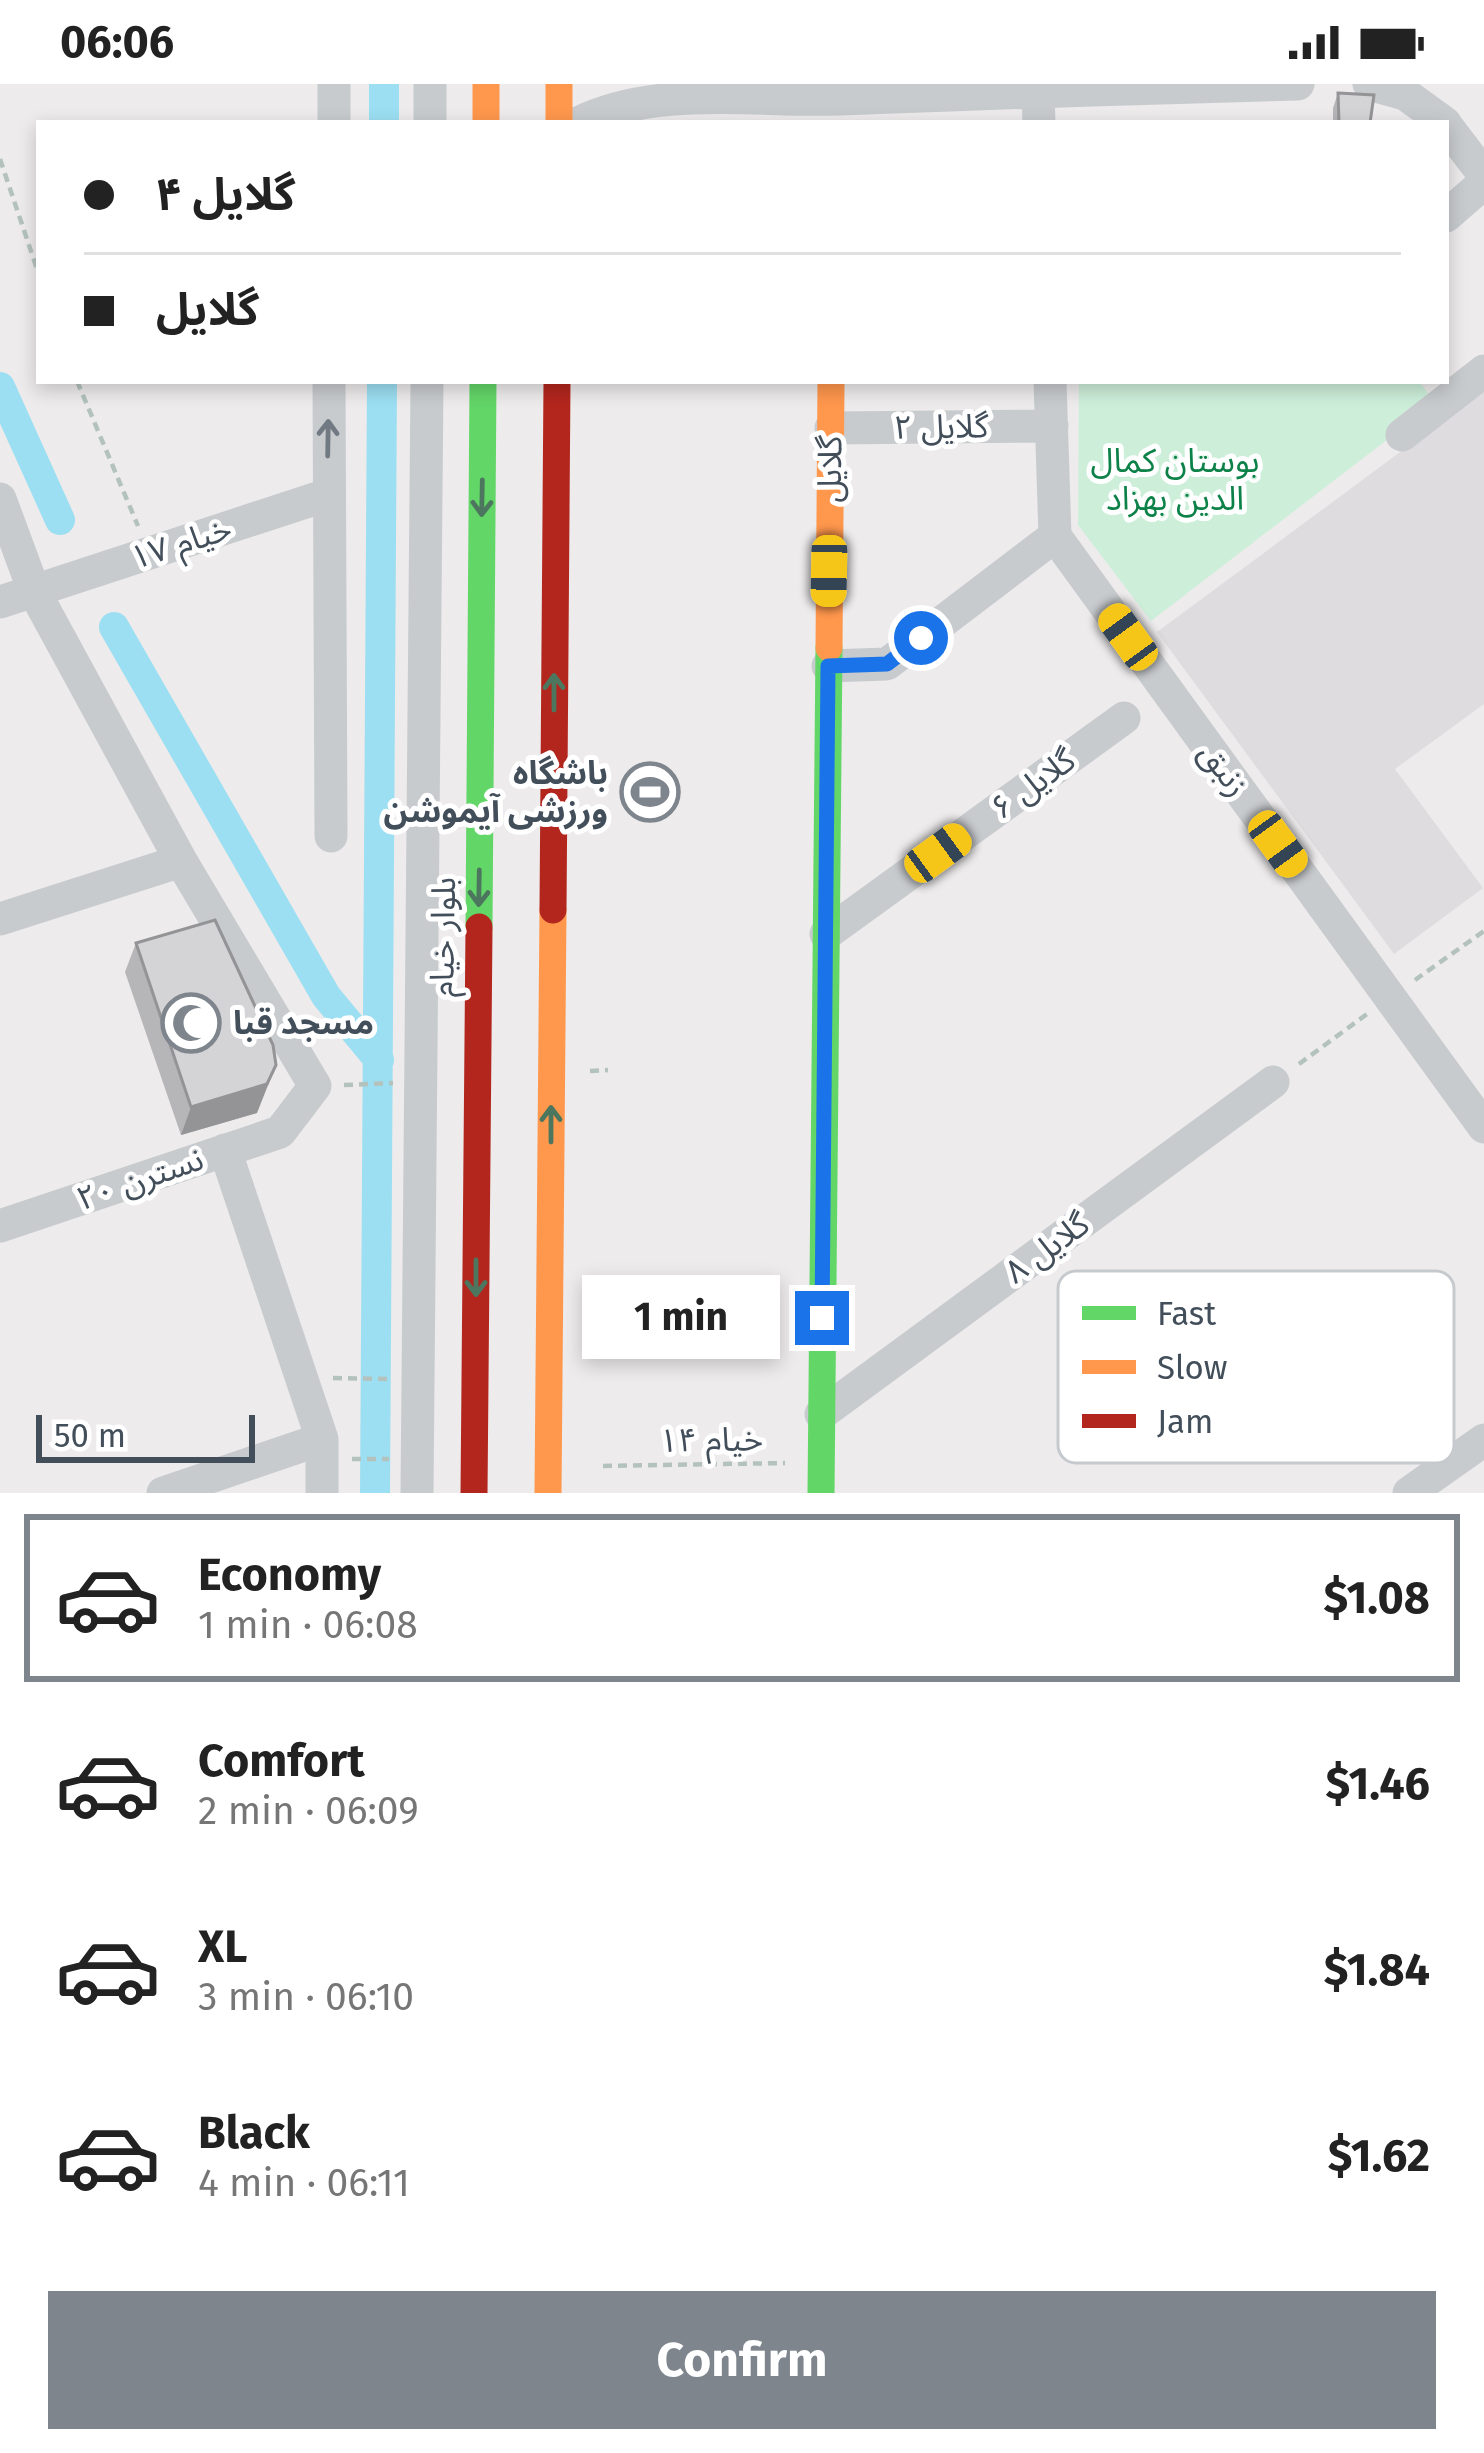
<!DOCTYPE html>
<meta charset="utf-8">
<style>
body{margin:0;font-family:"Fira Sans","Noto Sans Arabic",sans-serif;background:#f2f2f2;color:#222;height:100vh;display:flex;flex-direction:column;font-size:45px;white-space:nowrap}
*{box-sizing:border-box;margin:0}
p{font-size:39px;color:#767676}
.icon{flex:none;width:66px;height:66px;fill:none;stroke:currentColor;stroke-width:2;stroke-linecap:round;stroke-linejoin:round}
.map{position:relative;height:1409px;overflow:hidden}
.drawer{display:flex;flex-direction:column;background:#fff;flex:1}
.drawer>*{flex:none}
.banner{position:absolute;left:36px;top:36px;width:1413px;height:264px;border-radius:0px;box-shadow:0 6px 18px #0003;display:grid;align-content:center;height:264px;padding:0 48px;background:#fff}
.scale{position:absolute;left:36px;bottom:30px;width:219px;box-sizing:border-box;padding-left:12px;border:6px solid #424e5a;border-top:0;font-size:33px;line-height:42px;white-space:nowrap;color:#424e5a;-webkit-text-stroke:9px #fff;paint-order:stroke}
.end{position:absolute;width:54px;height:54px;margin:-27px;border:15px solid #1a73e8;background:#fff;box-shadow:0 0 0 6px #fff}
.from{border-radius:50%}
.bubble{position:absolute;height:84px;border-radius:0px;background:#fff;box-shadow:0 6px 18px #0003;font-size:39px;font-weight:700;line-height:84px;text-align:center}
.car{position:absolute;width:36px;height:72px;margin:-36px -18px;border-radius:15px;box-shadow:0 0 9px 3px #0007;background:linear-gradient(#f5c518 24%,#345 0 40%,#f5c518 0 76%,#345 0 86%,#f5c518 0)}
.banner b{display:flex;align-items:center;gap:42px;height:114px;font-size:45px}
.banner b+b{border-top:3px solid #e0e0e0}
.banner i{width:30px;height:30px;background:#222}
ul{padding:21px 0 0;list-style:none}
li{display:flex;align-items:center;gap:36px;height:168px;margin:0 24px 18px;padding:0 24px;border:6px solid transparent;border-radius:0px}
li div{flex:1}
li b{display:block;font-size:45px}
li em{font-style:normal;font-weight:700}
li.active{border-color:#7e858d}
li>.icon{width:108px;height:108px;stroke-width:1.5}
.action{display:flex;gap:24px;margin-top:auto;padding:24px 48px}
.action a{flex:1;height:138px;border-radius:0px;background:#7e858d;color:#fff;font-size:48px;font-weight:700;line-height:138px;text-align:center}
.status{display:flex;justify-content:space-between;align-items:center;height:84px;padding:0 60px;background:#fff;direction:ltr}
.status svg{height:33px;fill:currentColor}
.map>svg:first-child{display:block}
.education{fill:#dedcde}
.green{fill:#cdefda}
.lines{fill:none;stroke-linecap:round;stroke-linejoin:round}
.canal{stroke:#9cdff2;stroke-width:30}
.path{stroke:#b4c2be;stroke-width:4.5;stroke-dasharray:9 6;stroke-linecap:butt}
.street{stroke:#c8cbce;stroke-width:33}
.fast{stroke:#63d668;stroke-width:27}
.slow{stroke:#ff974d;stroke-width:27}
.jam{stroke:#b3261e;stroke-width:27}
.wall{fill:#b6b5b8}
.shaded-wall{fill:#949496}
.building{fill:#d4d3d6;stroke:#949496;stroke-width:3}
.oneway{stroke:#717a83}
.oneway2{stroke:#4c775e}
.route{stroke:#1a73e8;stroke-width:15}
.labels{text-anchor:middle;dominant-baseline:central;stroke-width:10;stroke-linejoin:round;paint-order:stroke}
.street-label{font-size:33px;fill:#424e5a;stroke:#fff}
.park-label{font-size:33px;fill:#0c8148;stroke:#fff}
.poi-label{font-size:33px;font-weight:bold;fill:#424e5a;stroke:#fff;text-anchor:end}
.key{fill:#fff;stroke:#c6cace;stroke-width:3}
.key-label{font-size:33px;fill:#424e5a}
</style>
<div class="status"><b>06:06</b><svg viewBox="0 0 49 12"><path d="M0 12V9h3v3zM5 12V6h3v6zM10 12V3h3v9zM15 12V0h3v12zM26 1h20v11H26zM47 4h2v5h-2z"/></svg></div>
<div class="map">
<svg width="1484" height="1409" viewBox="0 0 1484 1409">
<rect width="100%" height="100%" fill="#edebeb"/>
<!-- education -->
<path class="education" d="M1484,306V620L1395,685L1483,804L1394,870L1157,548Z"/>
<!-- green -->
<path class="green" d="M1079,297H1419L1435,319L1151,537L1078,441Z"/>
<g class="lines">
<!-- canal -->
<path class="canal" d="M384,39V0
M0,303L60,436
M114,543L326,912L379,976
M375,1409L382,297"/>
<!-- path -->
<path class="path" d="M0,75L39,191
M77,297L138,442
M1415,896L1484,847
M1299,980L1367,930
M590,987L608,986
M344,1001L393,999
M333,1294L388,1295
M352,1375H389
M603,1382L785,1379"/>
<!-- street -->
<path class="street" d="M1369,0L1405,10L1445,39
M1038,7L1039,39
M334,39V0
M430,39V0
M578,39C657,0 755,18 840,15C993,9 1145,4 1298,0
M1446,41L1484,91
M1446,132L1484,99
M329,297L331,752
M1050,297L1055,452L1484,1043
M831,344L1052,342
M1402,351L1484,287
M0,415L34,507L181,777L315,1002L280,1048L0,1142
M0,518L327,411
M828,582L887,580L1055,452
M0,835L181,777
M826,850L1124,634
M225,1066L322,1355V1409
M821,1330L1273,998
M163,1409L322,1355
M417,1409L427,297
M1409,1409L1484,1356"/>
<!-- fast -->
<path class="fast" d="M479,843L483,297
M821,1409L829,564"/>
<!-- slow -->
<path class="slow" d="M486,0V39
M559,0V39
M829,564L831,297
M548,1409L553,826"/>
<!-- jam -->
<path class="jam" d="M553,826L557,297
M474,1409L479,843"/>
</g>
<!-- wall -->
<path class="wall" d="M1338,9L1370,39H1333V24Z
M136,859L257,1029L181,1051L125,888Z"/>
<!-- shaded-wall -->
<path class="shaded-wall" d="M276,981L257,1029L181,1051L191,1023Z"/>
<!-- building -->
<path class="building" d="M1338,9L1374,11L1370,39H1339Z
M215,836L273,961L276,981L267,1000L191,1023L136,859Z"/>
<!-- one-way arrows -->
<defs><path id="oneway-shaft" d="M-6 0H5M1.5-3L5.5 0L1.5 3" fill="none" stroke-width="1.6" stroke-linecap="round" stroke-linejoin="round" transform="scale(3)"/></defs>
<use class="oneway" href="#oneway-shaft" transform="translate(328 354) rotate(-89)"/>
<g class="oneway2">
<use href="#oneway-shaft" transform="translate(482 414) rotate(91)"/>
<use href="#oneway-shaft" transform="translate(554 608) rotate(-90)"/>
<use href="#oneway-shaft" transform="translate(479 804) rotate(91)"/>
<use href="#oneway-shaft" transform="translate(551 1040) rotate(-90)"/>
<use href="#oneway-shaft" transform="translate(476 1194) rotate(90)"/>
</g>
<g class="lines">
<!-- route -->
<path class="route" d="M822,1234L828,582L887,580L921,554"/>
</g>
<!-- icons -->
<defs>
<g id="stadium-ring" transform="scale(3)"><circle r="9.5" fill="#fff" stroke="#7e858d" stroke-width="1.5"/><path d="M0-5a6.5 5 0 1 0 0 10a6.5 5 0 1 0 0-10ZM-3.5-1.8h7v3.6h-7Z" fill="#7e858d"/></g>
<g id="mosque-ring" transform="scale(3)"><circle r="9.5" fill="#fff" stroke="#7e858d" stroke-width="1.5"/><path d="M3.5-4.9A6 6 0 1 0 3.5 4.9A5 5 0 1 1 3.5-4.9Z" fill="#7e858d"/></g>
</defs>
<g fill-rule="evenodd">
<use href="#stadium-ring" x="650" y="708"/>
<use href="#mosque-ring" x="191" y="939"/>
</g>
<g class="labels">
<!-- street labels -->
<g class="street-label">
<text transform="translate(941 343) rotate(-1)">گلایل ۲</text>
<text transform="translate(830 385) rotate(-89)">گلایل</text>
<text transform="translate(181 459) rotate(-18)">خیام ۱۷</text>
<text transform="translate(1224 685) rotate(54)">زنبق</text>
<text transform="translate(1033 700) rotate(-36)">گلایل ۶</text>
<text transform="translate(443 853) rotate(-89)">بلوار خیام</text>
<text transform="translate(140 1095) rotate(-19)">نسترن ۲۰</text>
<text transform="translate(1047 1164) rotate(-36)">گلایل ۸</text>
<text transform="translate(711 1356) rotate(-1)">خیام ۱۴</text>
</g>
<!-- park labels -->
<g class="park-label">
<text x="1175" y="377">بوستان کمال<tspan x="1175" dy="38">الدین بهزاد</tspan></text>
</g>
<!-- poi labels -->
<g class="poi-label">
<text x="608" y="689">باشگاه<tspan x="608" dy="38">ورزشی آیموشن</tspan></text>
<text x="233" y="939" text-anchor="start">مسجد قبا</text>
</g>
</g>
<!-- legend -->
<rect x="1058" y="1187" width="396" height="192" rx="18" class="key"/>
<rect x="1082" y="1222" width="54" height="14" fill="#63d668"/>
<rect x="1082" y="1276" width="54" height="14" fill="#ff974d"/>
<rect x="1082" y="1330" width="54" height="14" fill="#b3261e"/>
<g class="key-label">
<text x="1157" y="1241">Fast</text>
<text x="1157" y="1295">Slow</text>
<text x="1157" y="1349">Jam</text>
</g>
</svg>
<div class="scale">50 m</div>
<i class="end from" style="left:921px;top:554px"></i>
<i class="end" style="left:822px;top:1234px"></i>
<div class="bubble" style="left:582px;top:1191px;width:198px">1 min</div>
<i class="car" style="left:829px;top:487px;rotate:181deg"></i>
<i class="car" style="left:1128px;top:553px;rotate:324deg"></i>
<i class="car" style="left:1278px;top:760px;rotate:144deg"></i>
<i class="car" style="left:938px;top:769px;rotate:54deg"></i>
<div class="banner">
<b><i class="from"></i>گلایل ۴</b>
<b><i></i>گلایل</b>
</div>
</div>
<section class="drawer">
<ul>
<li class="active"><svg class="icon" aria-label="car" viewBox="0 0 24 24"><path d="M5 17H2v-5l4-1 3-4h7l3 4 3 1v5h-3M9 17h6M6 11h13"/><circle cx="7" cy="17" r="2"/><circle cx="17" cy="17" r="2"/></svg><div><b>Economy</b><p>1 min · 06:08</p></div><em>$1.08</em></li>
<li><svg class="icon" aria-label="car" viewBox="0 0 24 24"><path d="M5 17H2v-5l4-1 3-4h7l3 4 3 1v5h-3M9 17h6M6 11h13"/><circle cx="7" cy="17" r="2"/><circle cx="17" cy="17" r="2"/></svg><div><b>Comfort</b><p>2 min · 06:09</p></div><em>$1.46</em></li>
<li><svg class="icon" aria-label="car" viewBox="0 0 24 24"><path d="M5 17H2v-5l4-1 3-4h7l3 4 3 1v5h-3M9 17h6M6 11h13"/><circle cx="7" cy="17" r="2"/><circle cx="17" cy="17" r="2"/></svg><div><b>XL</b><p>3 min · 06:10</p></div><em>$1.84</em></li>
<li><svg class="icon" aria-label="car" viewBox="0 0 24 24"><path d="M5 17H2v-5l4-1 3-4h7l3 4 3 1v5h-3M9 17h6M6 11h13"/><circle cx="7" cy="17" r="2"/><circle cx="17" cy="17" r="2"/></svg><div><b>Black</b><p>4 min · 06:11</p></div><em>$1.62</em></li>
</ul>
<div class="action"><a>Confirm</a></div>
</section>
